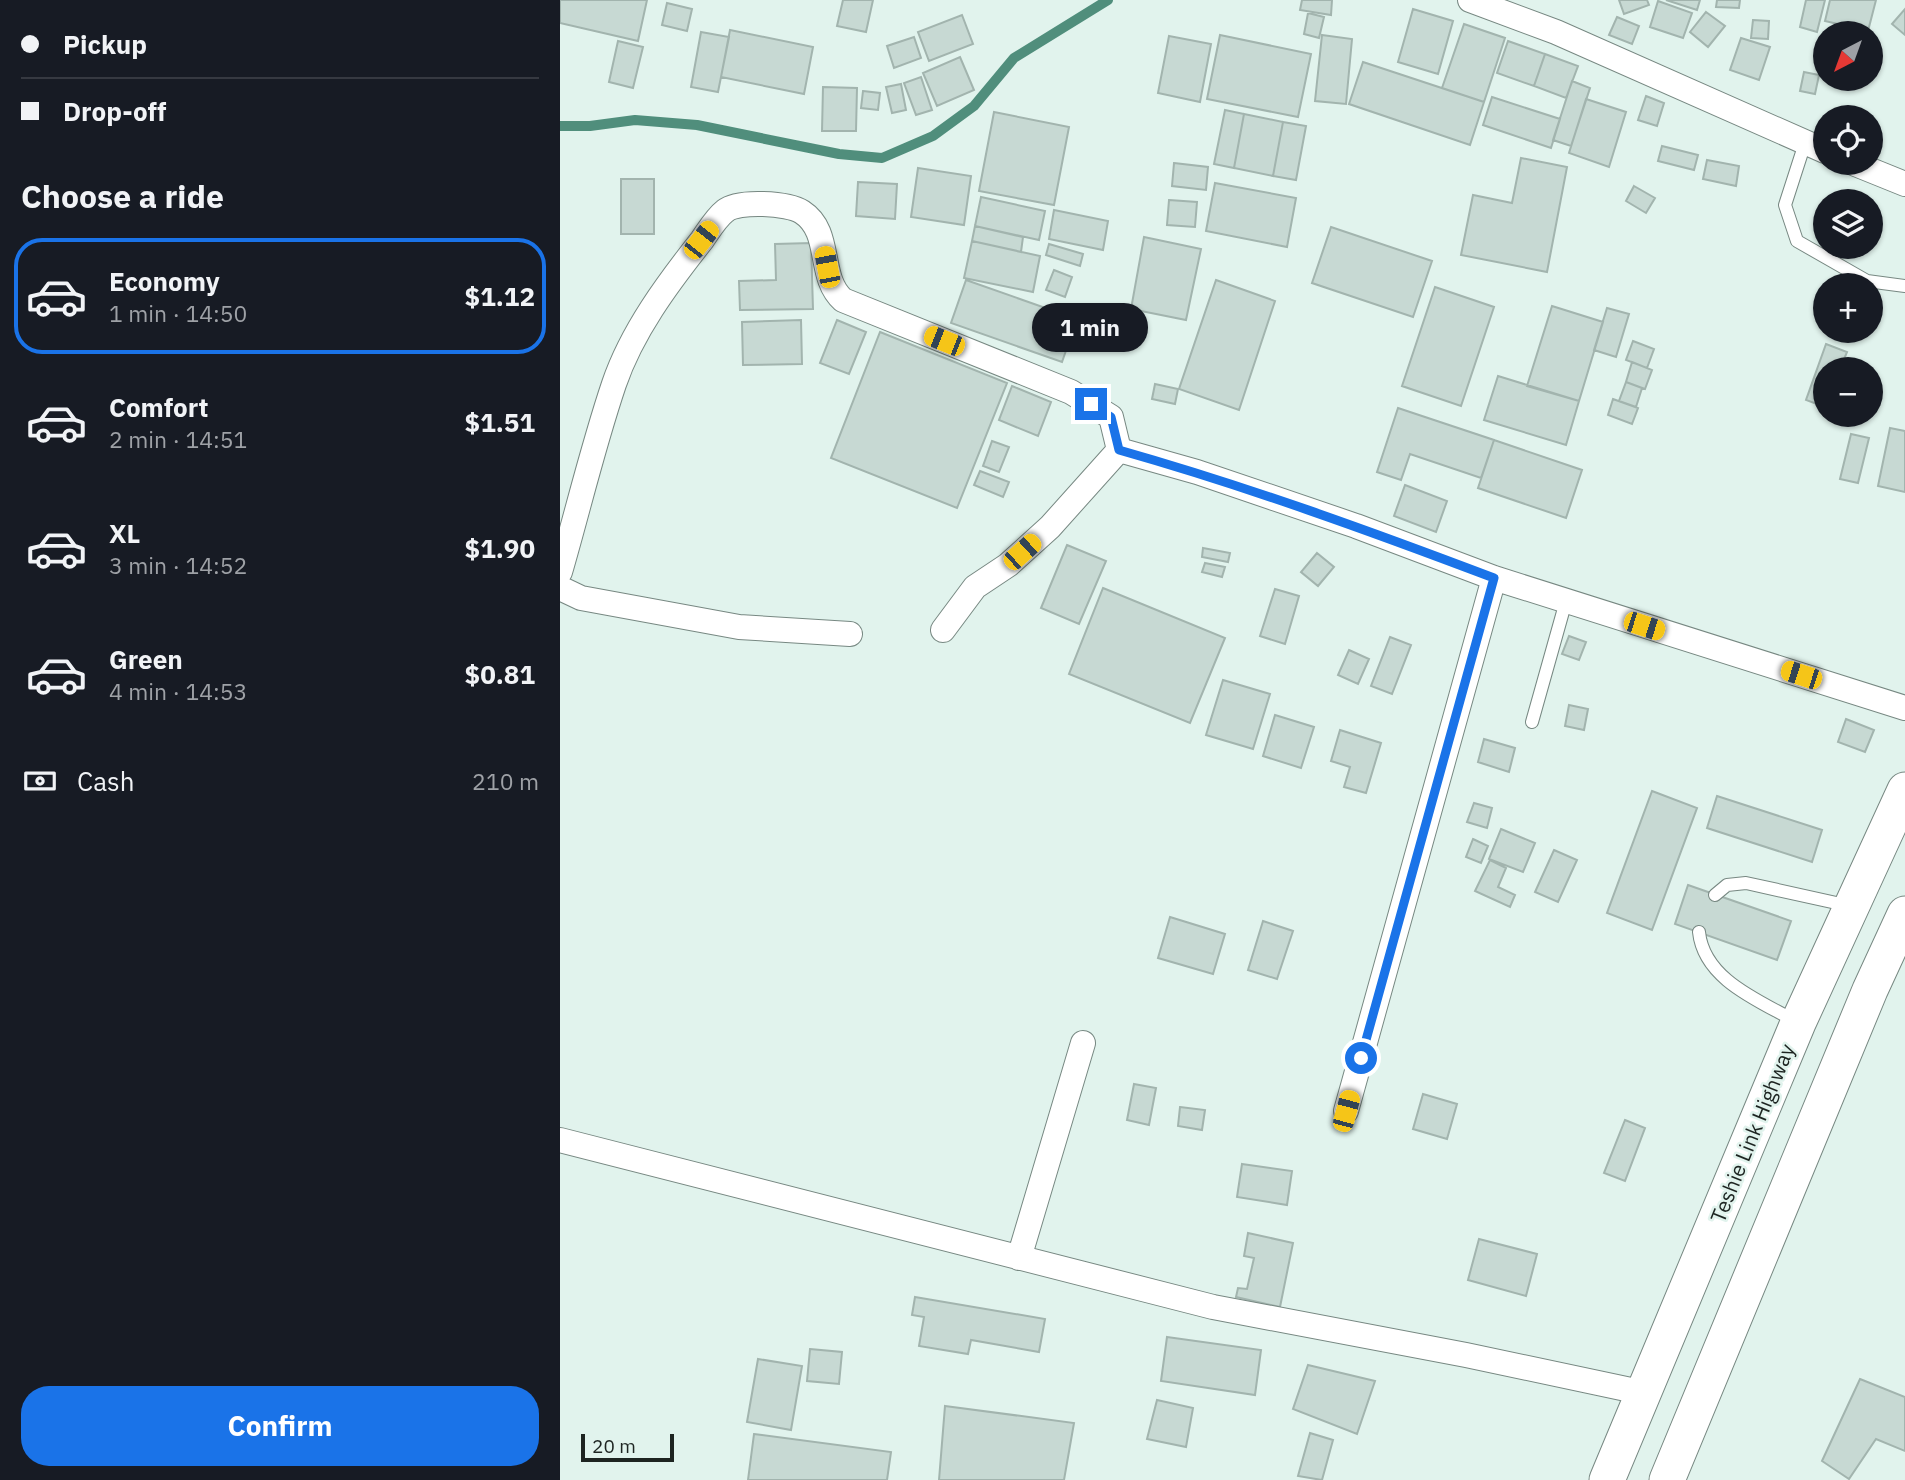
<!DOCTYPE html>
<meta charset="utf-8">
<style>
body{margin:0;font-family:"IBM Plex Sans",sans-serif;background:#242831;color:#f1f3f6;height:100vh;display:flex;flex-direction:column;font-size:26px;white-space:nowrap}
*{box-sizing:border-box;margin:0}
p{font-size:23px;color:#9ea1a6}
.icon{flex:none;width:38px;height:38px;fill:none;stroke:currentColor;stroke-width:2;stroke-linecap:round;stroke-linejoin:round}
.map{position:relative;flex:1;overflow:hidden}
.details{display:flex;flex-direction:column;background:#171b24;width:560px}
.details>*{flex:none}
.top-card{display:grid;align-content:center;height:154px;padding:0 21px;background:#171b24}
.needle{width:46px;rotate:221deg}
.fabs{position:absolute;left:1253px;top:21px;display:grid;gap:14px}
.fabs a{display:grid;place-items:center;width:70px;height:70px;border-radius:50%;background:#171b24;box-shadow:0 2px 5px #0004;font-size:35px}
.scale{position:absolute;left:21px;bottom:18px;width:93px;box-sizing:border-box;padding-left:7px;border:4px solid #1d2421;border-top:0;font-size:19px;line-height:24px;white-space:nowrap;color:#1d2421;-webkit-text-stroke:5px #e1f3ed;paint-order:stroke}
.end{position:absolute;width:32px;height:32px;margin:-16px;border:9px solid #1a73e8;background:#fff;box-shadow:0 0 0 4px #fff}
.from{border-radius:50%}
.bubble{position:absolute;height:49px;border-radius:24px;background:#171b24;box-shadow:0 2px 5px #0004;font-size:23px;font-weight:700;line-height:49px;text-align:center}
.car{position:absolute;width:21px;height:42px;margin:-21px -10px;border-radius:9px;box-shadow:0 0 5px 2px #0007;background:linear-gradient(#f5c518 24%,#345 0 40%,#f5c518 0 76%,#345 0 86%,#f5c518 0)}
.top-card b{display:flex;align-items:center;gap:24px;height:66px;font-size:26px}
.top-card b+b{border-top:2px solid #363941}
.top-card i{width:18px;height:18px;background:#f1f3f6}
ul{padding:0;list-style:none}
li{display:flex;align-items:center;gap:21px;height:116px;margin:0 14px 10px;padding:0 7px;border:4px solid transparent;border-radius:28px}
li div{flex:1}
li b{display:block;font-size:26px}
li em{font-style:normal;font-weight:700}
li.current{border-color:#1a73e8}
li>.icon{width:63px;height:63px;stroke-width:1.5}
h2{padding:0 21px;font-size:32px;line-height:84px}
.pay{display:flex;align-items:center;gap:18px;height:77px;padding:0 21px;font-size:26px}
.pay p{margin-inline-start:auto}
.button{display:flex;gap:14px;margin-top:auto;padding:14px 21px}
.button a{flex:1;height:80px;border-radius:28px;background:#1a73e8;color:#fff;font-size:28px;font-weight:700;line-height:80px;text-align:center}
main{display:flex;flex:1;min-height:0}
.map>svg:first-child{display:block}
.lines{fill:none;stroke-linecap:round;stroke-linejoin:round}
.stream{stroke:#508e7c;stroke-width:10}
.building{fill:#c7d9d3;stroke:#a2b4ae;stroke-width:2}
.lane-casing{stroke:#778882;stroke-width:14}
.street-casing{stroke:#778882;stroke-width:26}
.secondary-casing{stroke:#778882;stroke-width:37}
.lane{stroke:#fff;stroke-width:12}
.street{stroke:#fff;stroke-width:24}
.secondary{stroke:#fff;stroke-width:35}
.route{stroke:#1a73e8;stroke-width:9}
.labels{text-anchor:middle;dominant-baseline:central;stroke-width:5;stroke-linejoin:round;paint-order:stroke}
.street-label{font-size:21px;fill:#1d2421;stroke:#e1f3ed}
</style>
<main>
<section class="details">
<div class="top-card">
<b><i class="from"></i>Pickup</b>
<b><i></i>Drop-off</b>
</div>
<h2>Choose a ride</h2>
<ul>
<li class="current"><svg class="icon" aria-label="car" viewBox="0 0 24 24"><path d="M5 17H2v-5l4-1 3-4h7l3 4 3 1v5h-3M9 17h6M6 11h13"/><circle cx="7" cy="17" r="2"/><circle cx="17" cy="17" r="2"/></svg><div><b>Economy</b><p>1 min · 14:50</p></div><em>$1.12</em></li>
<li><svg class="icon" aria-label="car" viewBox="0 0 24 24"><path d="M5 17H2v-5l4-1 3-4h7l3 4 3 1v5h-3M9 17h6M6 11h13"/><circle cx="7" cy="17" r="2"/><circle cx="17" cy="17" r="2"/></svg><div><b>Comfort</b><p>2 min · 14:51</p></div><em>$1.51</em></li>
<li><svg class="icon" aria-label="car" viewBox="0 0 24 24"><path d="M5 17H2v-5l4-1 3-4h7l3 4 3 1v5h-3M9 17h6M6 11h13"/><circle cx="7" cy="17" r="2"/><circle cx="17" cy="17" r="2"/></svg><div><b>XL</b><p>3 min · 14:52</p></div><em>$1.90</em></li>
<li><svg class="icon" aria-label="car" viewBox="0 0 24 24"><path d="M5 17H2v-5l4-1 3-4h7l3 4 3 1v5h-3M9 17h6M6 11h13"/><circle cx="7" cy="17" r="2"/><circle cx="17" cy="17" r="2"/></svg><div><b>Green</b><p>4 min · 14:53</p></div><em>$0.81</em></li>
</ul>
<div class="pay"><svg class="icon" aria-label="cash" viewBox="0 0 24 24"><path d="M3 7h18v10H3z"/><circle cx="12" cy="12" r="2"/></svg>Cash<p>210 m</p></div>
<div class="button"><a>Confirm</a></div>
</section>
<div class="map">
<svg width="1345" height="1480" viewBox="0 0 1345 1480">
<rect width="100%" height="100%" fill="#e1f3ed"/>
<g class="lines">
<!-- stream -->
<path class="stream" d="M0,126H30L75,120L137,125L279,154L322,158L373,136L414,106L454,58L548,0"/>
</g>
<!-- building -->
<path class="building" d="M0,0H87L78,41L0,23Z
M283,0H313L306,32L277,26Z
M742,0H772L771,15L740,10Z
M1059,0H1087L1089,5L1064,14Z
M1106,0H1140L1137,10Z
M1157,0H1180L1179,8L1156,7Z
M1246,0H1265L1257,32L1240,27Z
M1270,0H1316L1308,31L1265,21Z
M1098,1L1132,13L1123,38L1090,27Z
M107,3L132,9L127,31L102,25Z
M853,9L893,21L878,74L838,62Z
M1345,9V35L1332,24Z
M1146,12L1165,26L1148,47L1130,32Z
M748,13L764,17L759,38L744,34Z
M402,15L413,44L369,61L358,32Z
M1057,17L1079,26L1072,44L1049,35Z
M1193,20L1209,21L1208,39L1191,38Z
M904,24L945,38L924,102L882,88Z
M170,30L253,47L244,94L161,77Z
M141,32L169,37L158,92L131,87Z
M660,35L751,54L738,117L647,99Z
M762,35L792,39L786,104L755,101Z
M609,36L651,44L640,102L598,93Z
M354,37L361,58L334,68L327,46Z
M1181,38L1210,47L1199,80L1170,70Z
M58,41L83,47L73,88L49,82Z
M948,41L985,54L974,86L937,73Z
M985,54L1018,66L1006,98L974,86Z
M400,57L414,90L377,106L363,73Z
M803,62L924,102L910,145L789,104Z
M1244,72L1259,75L1255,94L1240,91Z
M361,77L372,110L356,115L344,83Z
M1012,81L1030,88L1011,146L993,140Z
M341,84L346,110L332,113L326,87Z
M263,87L297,88L296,131H262Z
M303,91L320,93L318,110L301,108Z
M1086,96L1104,103L1097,126L1078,120Z
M932,97L1000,119L991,148L923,125Z
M1026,99L1066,112L1049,167L1009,153Z
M665,110L684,114L674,168L654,164Z
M434,112L509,127L494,205L419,191Z
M684,114L723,122L713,176L674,168Z
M723,122L746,126L736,180L713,176Z
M1102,146L1138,155L1134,170L1098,161Z
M961,158L1007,167L987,272L901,255L913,195L952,203Z
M1147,160L1179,166L1176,186L1143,179Z
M614,163L648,167L646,190L612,186Z
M358,168L411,176L404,225L351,217Z
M61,179H94V234H61Z
M298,182L337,184L335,219L296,216Z
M655,183L736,198L727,247L646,231Z
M1074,186L1095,198L1086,213L1066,201Z
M421,197L485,211L479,240L415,226Z
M609,200L637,202L635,227L607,225Z
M494,210L548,221L543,250L489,239Z
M415,226L463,237L461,252L412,241Z
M771,227L872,261L853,317L752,283Z
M584,237L641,249L626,320L571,309Z
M412,241L480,256L473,292L404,278Z
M251,243L253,309L180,310L179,281L216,280L215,244Z
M489,244L523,254L520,266L486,255Z
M494,270L512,277L505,297L486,290Z
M406,280L517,319L502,362L391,323Z
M656,280L715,301L679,410L619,389Z
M875,287L934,307L901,406L842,386Z
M992,306L1043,322L1019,401L967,386Z
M1047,308L1069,314L1056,357L1034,350Z
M241,320L242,364L183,365L182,322Z
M277,320L306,332L289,374L260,363Z
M320,332L447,383L397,508L271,458Z
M1073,341L1094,349L1087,368L1066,360Z
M1266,344L1287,352L1280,369H1265V407L1246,400Z
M1072,362L1092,370L1085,389L1066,382Z
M938,376L1019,401L1006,445L924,420Z
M1066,382L1082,388L1076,407L1059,401Z
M595,384L618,389L615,404L592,399Z
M452,386L491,402L478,436L439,420Z
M1053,399L1078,408L1072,424L1048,415Z
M838,408L934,440L921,478L850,454L841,480L817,472Z
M1330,428L1345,431V492L1318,486Z
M1291,434L1309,438L1298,483L1280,479Z
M934,440L1022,470L1006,518L918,488Z
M432,441L449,447L439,472L423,466Z
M420,471L449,482L443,497L414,485Z
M845,485L887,501L876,532L834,516Z
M507,545L546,561L519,624L481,608Z
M643,548L670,553L668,562L642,557Z
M757,553L774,567L758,586L741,572Z
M645,563L665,567L662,577L642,572Z
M543,588L665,638L630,723L509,674Z
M715,589L739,596L725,644L700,636Z
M1009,636L1026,642L1019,660L1002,654Z
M830,637L851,645L832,694L811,686Z
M789,650L809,659L798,684L778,675Z
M663,680L710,694L693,749L646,735Z
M1009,705L1028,709L1024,730L1005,726Z
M715,715L754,727L741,768L703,756Z
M1286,719L1314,730L1305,752L1278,742Z
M780,730L821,743L806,793L784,787L790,767L771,761Z
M924,739L955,748L949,772L918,762Z
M1092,791L1137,808L1092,930L1047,913Z
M1157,796L1262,830L1252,862L1147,828Z
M914,803L932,808L927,828L907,822Z
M941,829L975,843L963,872L929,859Z
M913,839L928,846L921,863L906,857Z
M994,850L1017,860L998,902L975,892Z
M930,860L946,868L938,887L955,895L950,907L915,891Z
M1128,885L1231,921L1217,960L1115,924Z
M610,917L665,934L653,974L598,958Z
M703,921L733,931L717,979L688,970Z
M574,1084L596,1088L589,1125L567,1120Z
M863,1094L897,1104L887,1139L853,1129Z
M620,1107L645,1110L642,1130L618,1126Z
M1065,1120L1085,1128L1065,1181L1044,1173Z
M682,1164L732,1171L727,1205L677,1197Z
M688,1233L733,1243L720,1307L676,1297L678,1288L687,1289L694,1258L684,1256Z
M919,1239L977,1254L966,1296L908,1280Z
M355,1297L485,1319L479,1352L411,1340L408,1354L359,1346L364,1317L352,1315Z
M607,1337L701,1350L695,1395L601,1381Z
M250,1349L282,1352L279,1384L247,1381Z
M198,1359L242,1366L231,1430L187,1422Z
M748,1365L815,1381L797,1434L733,1409Z
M1300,1379L1345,1397V1451L1316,1439L1289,1479L1262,1461Z
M597,1400L633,1408L626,1447L587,1439Z
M385,1406L514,1423L504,1480H379Z
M750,1433L773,1440L762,1480L738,1476Z
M194,1434L331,1452L327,1480H188Z"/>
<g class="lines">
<!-- lane casing -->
<g class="lane-casing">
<path id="lane" d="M1245,143L1225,205L1237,241L1307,281L1345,286
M972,722L1006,601
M1155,895L1167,885L1186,883L1290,906
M1139,932C1144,980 1200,1001 1237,1022"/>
</g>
<!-- street casing -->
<g class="street-casing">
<path id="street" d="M910,0L996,32L1265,151
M1293,163L1345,184
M0,572C18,510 33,446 54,384C72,331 108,283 142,240C149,230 156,218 165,211C178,200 228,203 242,212C273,232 257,277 283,300L511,392L551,417L559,450L637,472L796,526L934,578L1345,708
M0,588L21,598L179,627L290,634
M383,630L415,587L448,565L490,527L559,450
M786,1111L934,578
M0,1140L653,1307L906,1355L1085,1393
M459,1258L523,1043"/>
</g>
<!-- secondary casing -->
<g class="secondary-casing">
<path id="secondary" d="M1047,1480L1238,1023L1345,790
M1107,1480L1310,990L1345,914"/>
</g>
<!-- lane -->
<use href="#lane" class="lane"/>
<!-- street -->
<use href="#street" class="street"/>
<!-- secondary -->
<use href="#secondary" class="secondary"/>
</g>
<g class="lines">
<!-- route -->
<path class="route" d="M531,404L551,417L559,450C686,486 810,531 934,578L801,1058"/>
</g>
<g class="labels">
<!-- street labels -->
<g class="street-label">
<text transform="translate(1192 1133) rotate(-68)">Teshie Link Highway</text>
</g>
</g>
</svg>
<div class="fabs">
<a><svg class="needle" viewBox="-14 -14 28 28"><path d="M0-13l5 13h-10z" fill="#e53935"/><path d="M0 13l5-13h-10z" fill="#9ea1a6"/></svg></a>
<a><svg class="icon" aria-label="locate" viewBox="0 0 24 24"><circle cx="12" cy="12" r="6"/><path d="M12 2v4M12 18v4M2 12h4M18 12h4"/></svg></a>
<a><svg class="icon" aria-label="layers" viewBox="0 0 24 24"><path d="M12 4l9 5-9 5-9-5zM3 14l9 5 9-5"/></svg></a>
<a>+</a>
<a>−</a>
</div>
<div class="scale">20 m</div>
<i class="end from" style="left:801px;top:1058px"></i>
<i class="end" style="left:531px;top:404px"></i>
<div class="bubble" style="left:472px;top:303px;width:116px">1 min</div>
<i class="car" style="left:141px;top:240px;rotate:38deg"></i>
<i class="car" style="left:267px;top:267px;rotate:349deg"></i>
<i class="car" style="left:384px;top:341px;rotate:292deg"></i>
<i class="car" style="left:462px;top:552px;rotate:48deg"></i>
<i class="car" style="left:1084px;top:626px;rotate:108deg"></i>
<i class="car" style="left:1241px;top:675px;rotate:288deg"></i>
<i class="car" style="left:786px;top:1111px;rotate:15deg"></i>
</div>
</main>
